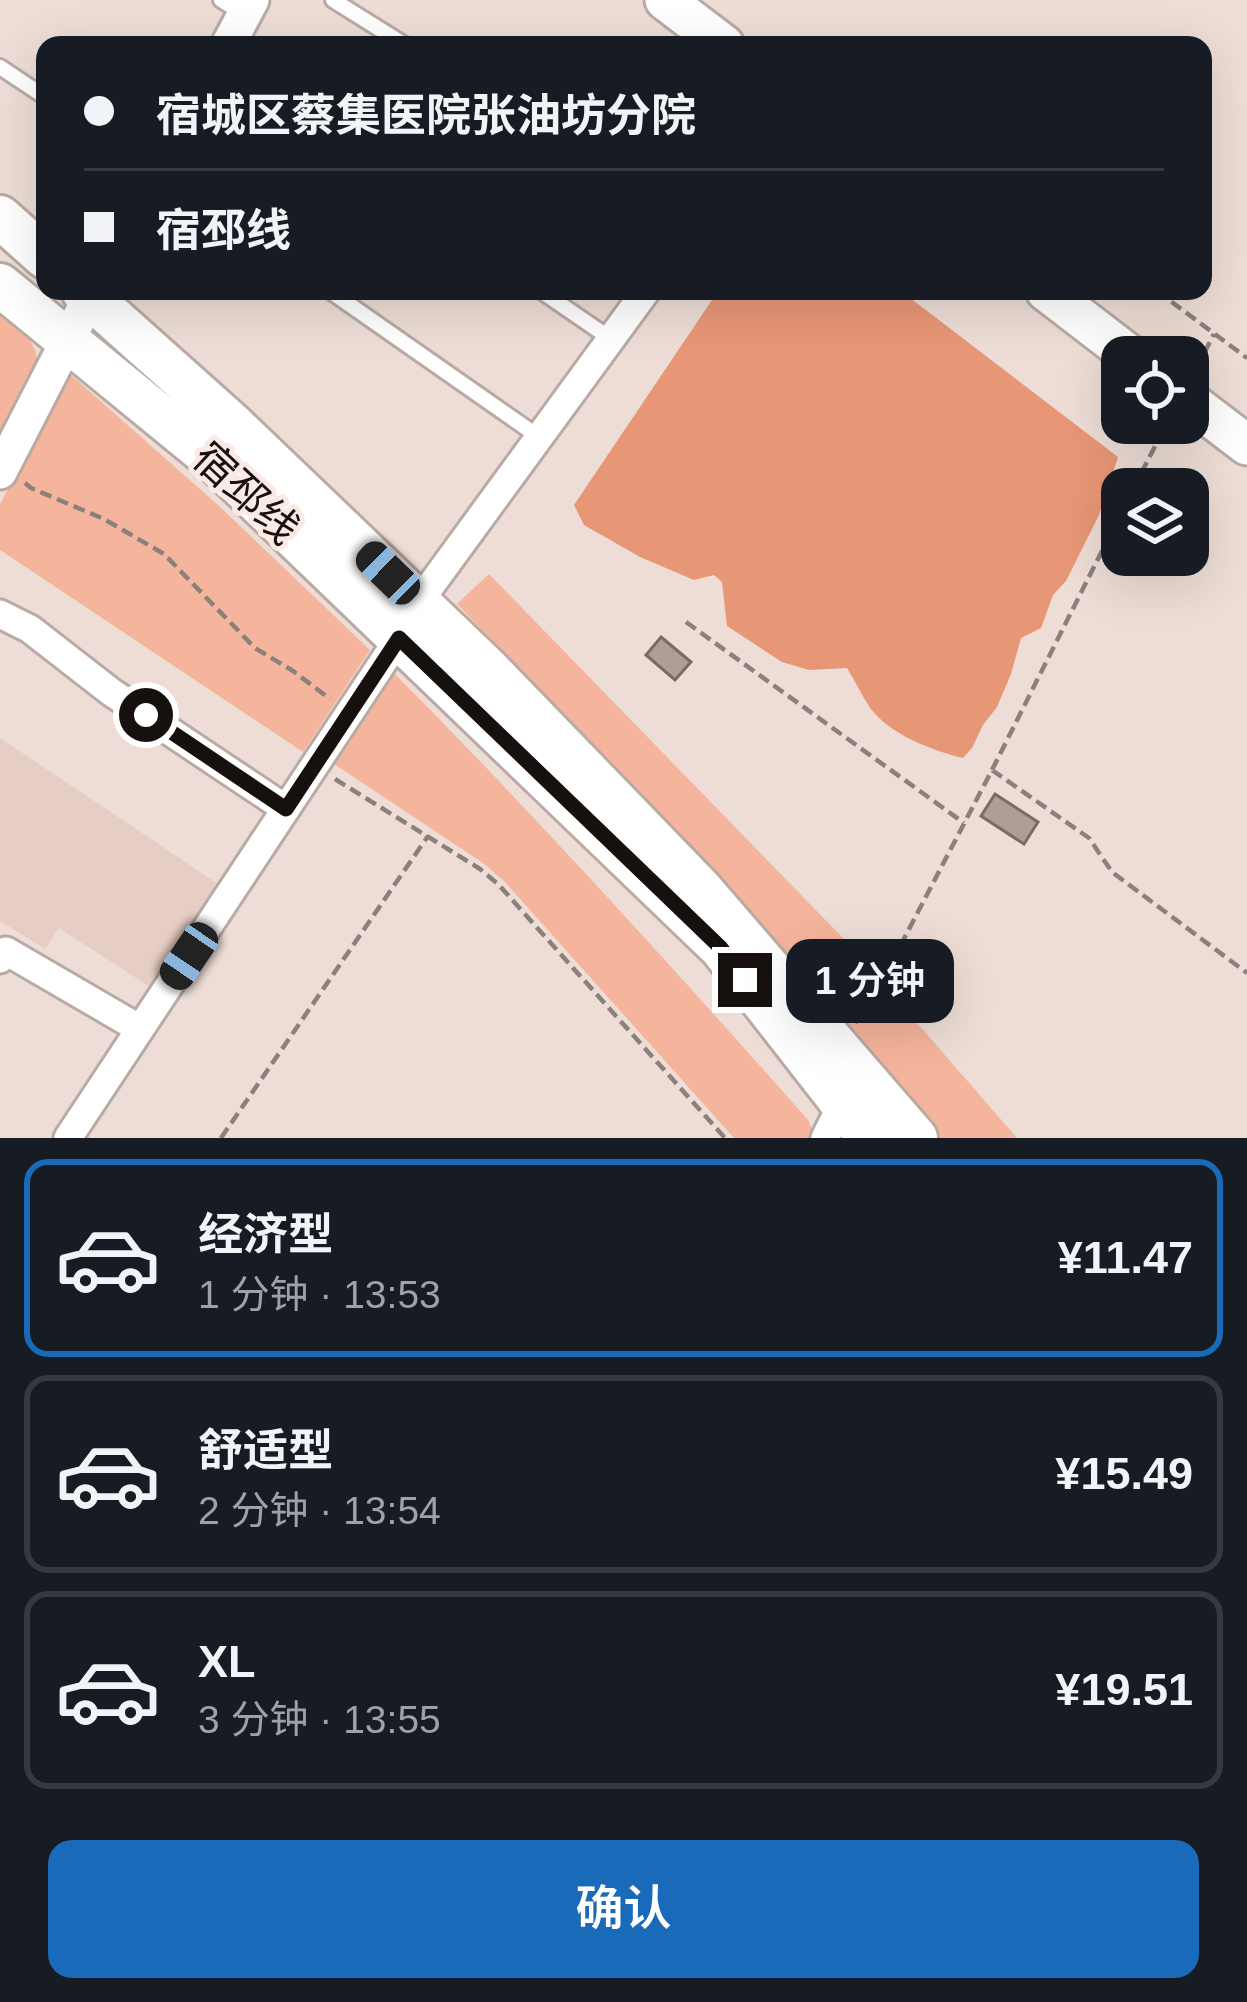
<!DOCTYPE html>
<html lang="zh">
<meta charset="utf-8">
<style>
body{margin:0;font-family:Helvetica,"Noto Sans SC",sans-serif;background:#20242c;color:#f1f3f6;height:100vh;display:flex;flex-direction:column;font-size:45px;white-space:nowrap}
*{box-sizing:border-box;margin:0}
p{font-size:39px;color:#9ea1a6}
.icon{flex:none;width:66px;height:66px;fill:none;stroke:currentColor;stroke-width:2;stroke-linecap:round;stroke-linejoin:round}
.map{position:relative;height:1138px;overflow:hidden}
.drawer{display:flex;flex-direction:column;background:#171b24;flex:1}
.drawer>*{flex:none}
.top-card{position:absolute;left:36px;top:36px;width:1176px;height:264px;border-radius:24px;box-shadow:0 12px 48px #0002;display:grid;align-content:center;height:264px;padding:0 48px;background:#171b24}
.fabs{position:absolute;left:1101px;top:336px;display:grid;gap:24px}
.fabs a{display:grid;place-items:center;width:108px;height:108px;border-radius:24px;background:#171b24;box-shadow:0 12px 48px #0002;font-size:60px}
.end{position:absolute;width:54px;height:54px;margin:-27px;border:15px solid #16100e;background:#fff;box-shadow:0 0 0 6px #fff}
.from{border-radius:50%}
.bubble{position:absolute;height:84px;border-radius:24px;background:#171b24;box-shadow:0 12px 48px #0002;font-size:39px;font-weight:600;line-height:84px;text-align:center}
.car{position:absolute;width:36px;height:72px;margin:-36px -18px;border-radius:15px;box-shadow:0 0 9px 3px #0007;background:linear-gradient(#222 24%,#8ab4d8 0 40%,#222 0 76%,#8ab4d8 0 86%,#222 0)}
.top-card b{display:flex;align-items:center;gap:42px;height:114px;font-size:45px}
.top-card b+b{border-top:3px solid #363941}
.top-card i{width:30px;height:30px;background:#f1f3f6}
ul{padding:21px 0 0;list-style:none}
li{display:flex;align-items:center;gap:36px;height:198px;margin:0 24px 18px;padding:0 24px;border:6px solid #363941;border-radius:24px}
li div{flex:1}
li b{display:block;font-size:45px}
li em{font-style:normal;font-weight:600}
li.current{border-color:#196ab8}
li>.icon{width:108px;height:108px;stroke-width:1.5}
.action{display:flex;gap:24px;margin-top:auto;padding:24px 48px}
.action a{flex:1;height:138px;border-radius:24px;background:#196ab8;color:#fff;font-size:48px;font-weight:600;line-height:138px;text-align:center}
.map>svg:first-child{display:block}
.built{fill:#e7cec5}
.green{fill:#f5b59c}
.water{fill:#e89776}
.building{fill:#ae9e98;stroke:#7a6b66;stroke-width:3}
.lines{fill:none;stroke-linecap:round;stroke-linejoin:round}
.service-casing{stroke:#baaaa4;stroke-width:20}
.minor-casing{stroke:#baaaa4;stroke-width:33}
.tertiary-casing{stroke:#baaaa4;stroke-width:39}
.secondary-casing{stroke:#baaaa4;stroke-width:45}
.primary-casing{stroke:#baaaa4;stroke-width:48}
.path{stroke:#8b807b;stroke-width:4.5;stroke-dasharray:12 6;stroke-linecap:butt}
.service{stroke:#fff;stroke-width:14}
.minor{stroke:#fff;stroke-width:27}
.tertiary{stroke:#fff;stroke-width:33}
.secondary{stroke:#fff;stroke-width:39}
.primary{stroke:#fff;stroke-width:42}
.route{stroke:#16100e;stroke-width:15}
.labels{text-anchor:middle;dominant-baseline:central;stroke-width:10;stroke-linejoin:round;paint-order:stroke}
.street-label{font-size:42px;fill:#16100e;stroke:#fbeae3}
</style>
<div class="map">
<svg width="1247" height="1138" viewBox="0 0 1247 1138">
<rect width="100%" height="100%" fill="#edddd6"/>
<!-- built -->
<path class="built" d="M0,738L221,886L150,987L59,928L45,949L0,921Z"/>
<!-- green -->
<path class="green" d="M0,314C18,328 36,339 38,363L0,442Z
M71,375L218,505L370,650L303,752L0,550V504Z
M489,574L845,940L1017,1138H940L712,870L457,604Z
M389,668C534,814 672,966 808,1120L813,1131L810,1138H734L504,881L483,863L334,764Z"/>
<!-- water -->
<path class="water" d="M718,291H901L1118,457L1099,515L1066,581L1053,595L1041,628L1021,638L1011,674L997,707L983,725L972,748L963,758C931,750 891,735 871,709C862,696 855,681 847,668L809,670L782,662L727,626L722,582L714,575L694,580L640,557L584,525L574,505Z"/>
<!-- building -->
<path class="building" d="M661,637L691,662L675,680L646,655Z
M995,794L1038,822L1024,844L981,816Z"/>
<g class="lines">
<!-- service casing -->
<g class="service-casing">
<path id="service" d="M221,0L244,14
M333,0L405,45
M0,67L45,97
M330,291L539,437
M541,291L611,339"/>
</g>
<!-- minor casing -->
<g class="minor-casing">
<path id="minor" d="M0,614L30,629L111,692L286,809
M0,959L6,951L140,1029
M68,1138L399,638L418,603L646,291
M825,1138L842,1104"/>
</g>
<!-- tertiary casing -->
<g class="tertiary-casing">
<path id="tertiary" d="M228,45L252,0
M0,472L93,291"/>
</g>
<!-- secondary casing -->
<g class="secondary-casing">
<path id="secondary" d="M665,0L724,45
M1046,291L1132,357
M1188,400L1247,445"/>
</g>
<!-- primary casing -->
<g class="primary-casing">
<path id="primary" d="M0,217L45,257
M0,285L216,462L721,948L869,1138
M83,291L233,425L489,670L700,888L916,1138"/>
</g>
<!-- path -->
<path class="path" d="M1157,291L1247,358
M1196,369L1214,334
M25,483L31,488L104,519L164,554L255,648L293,671L330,699
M1133,489L1167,423
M686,622L964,823
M992,770L1089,838L1112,872L1247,973
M335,779L480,869L498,884L725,1138
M855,1023L872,1000L992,770L1122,511
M221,1138L428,836"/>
<!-- service -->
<use href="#service" class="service"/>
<!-- minor -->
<use href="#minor" class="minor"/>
<!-- tertiary -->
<use href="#tertiary" class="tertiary"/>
<!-- secondary -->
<use href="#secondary" class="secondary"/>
<!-- primary -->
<use href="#primary" class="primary"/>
</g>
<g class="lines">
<!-- route -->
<path class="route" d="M146,715L286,809L399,638L721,948L745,980"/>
</g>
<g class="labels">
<!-- street labels -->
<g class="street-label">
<text transform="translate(246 493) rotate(43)">宿邳线</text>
</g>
</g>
</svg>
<div class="fabs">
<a><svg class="icon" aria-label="locate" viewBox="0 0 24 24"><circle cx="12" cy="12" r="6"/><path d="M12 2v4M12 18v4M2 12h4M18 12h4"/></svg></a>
<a><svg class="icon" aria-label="layers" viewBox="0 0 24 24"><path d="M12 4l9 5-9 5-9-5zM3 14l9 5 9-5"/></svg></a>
</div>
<i class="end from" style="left:146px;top:715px"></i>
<i class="end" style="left:745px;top:980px"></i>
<div class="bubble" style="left:786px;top:939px;width:168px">1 分钟</div>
<i class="car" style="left:388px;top:573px;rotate:314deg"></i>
<i class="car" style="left:189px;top:956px;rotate:214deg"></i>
<div class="top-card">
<b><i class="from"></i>宿城区蔡集医院张油坊分院</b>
<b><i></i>宿邳线</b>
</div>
</div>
<section class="drawer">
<ul>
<li class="current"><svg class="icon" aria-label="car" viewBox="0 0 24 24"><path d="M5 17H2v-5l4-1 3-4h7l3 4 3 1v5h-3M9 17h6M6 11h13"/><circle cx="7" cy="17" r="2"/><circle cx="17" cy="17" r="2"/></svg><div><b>经济型</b><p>1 分钟 · 13:53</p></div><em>¥11.47</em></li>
<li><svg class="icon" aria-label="car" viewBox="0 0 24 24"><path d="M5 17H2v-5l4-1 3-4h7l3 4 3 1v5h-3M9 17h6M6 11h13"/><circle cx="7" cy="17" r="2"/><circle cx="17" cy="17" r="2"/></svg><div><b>舒适型</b><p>2 分钟 · 13:54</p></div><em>¥15.49</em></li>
<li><svg class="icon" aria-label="car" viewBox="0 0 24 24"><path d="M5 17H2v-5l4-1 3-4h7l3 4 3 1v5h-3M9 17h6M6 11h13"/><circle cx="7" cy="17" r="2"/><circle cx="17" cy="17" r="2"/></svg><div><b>XL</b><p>3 分钟 · 13:55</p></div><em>¥19.51</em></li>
</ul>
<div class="action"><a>确认</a></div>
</section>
